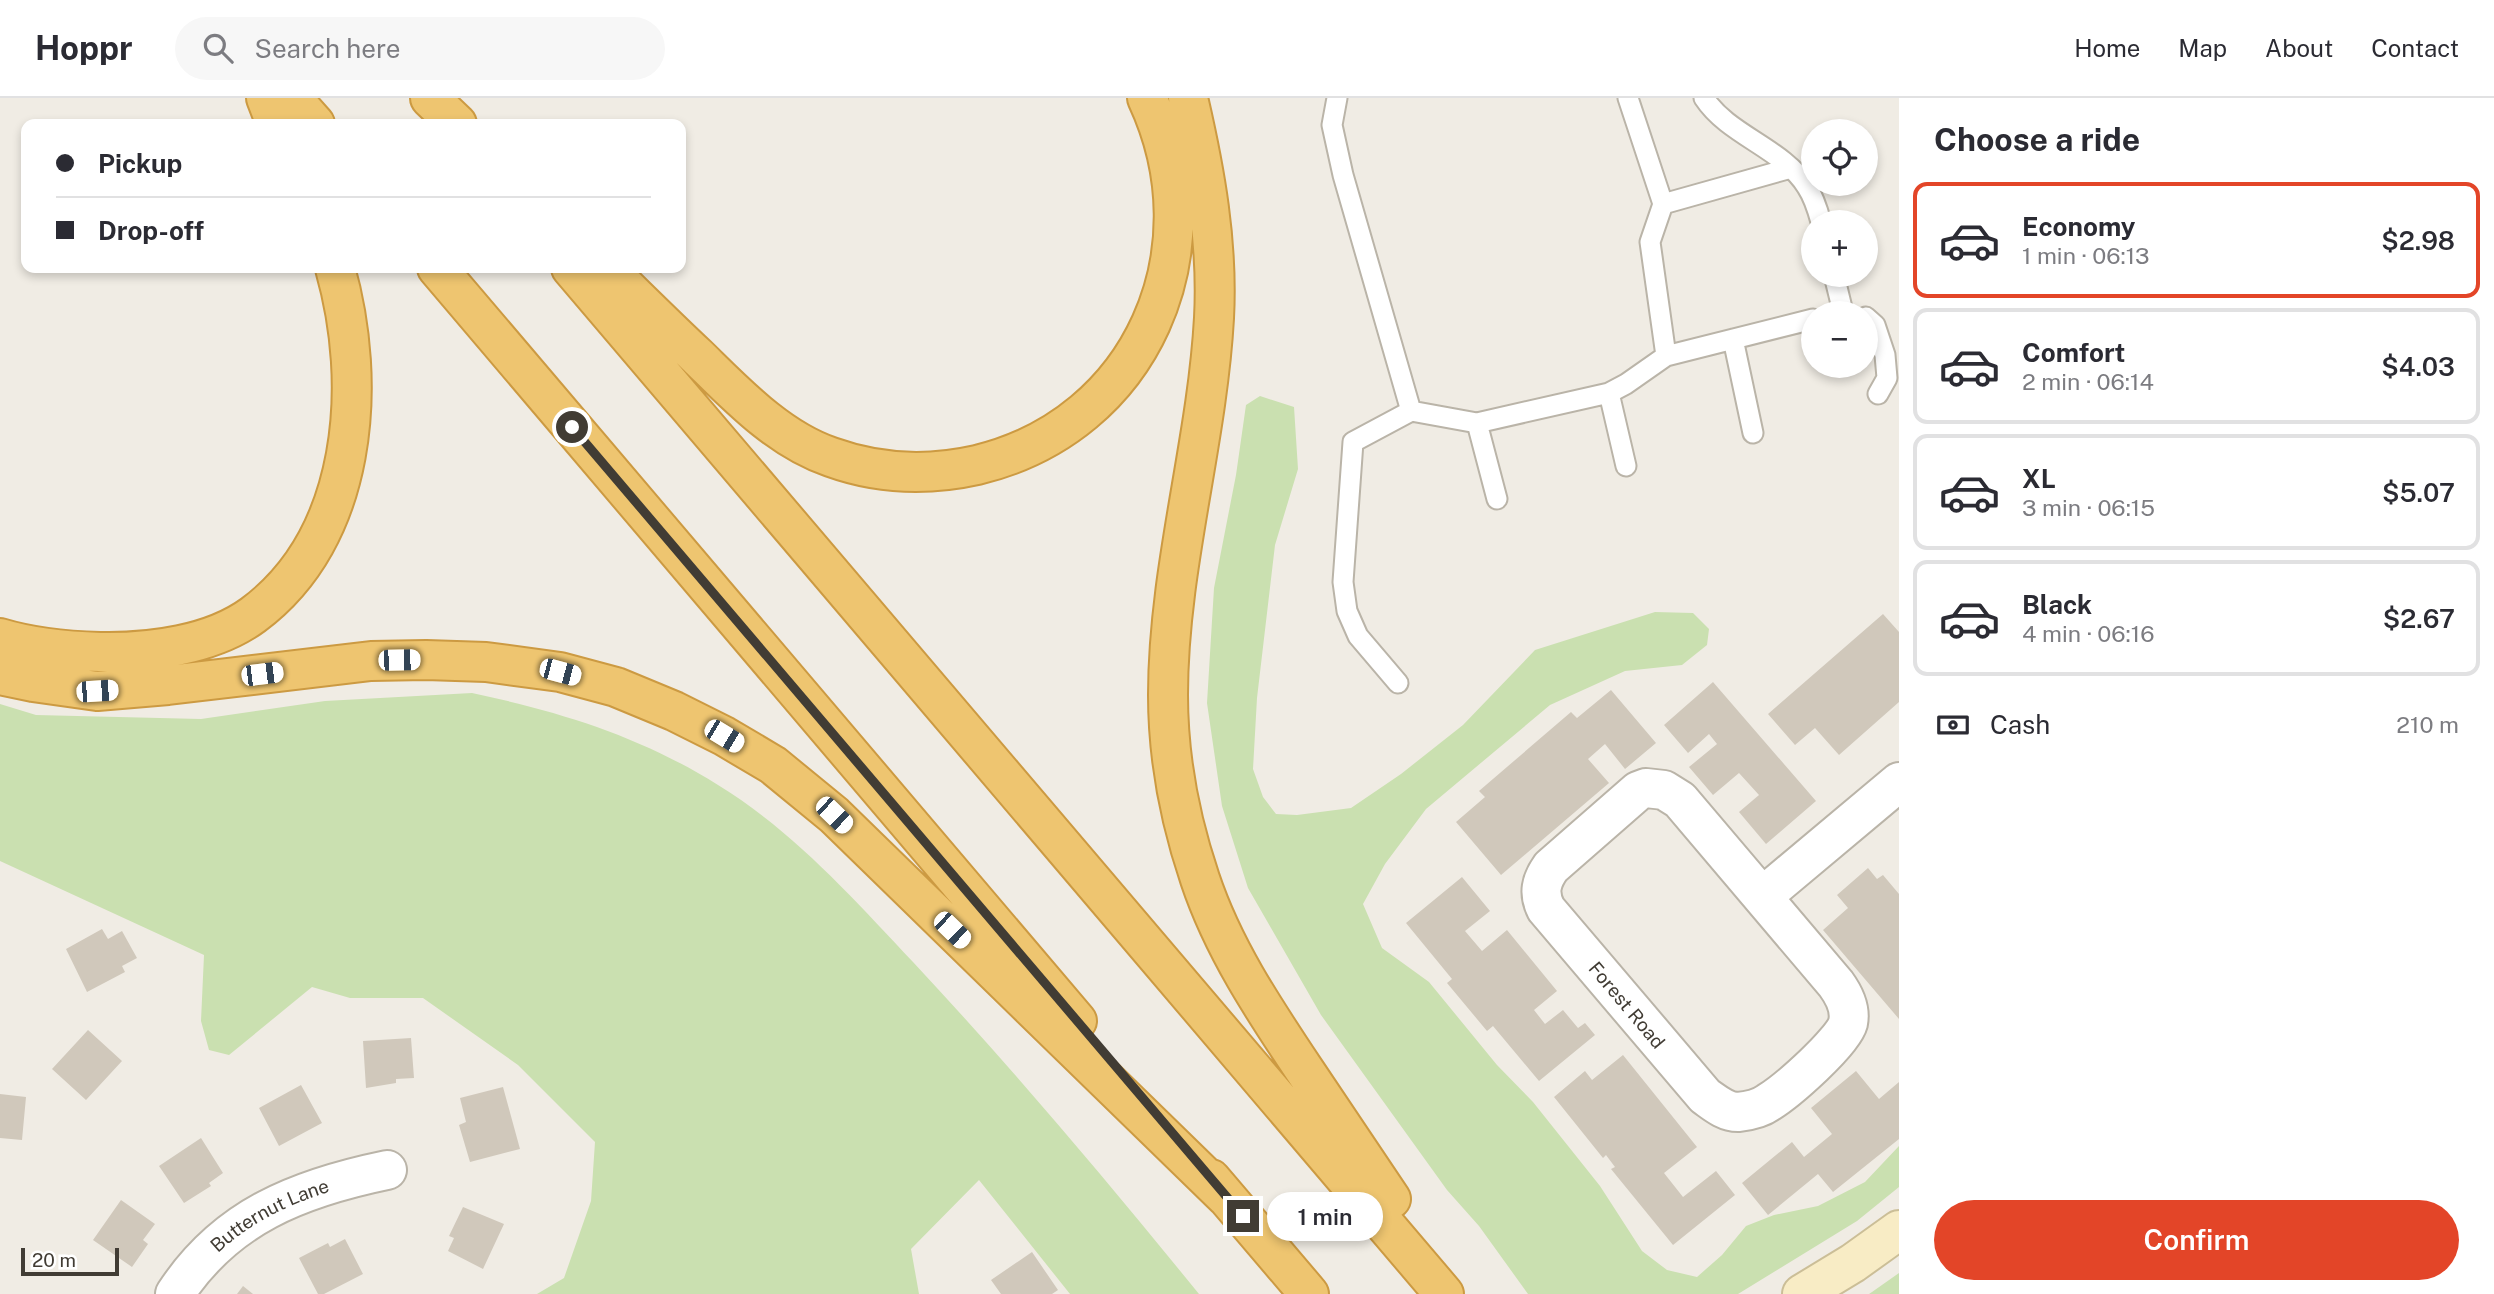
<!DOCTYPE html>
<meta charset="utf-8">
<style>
body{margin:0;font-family:"Public Sans",sans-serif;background:#f7f7f7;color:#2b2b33;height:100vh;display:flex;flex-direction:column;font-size:26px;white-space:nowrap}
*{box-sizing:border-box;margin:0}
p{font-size:23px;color:#7c7c81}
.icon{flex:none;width:38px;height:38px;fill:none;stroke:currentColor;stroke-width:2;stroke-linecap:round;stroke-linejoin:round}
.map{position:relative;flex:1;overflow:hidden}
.sheet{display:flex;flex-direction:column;background:#fff;width:595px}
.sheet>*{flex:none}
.guide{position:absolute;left:21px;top:21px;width:665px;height:154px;border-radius:14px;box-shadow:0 4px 10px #0003;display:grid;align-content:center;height:154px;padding:0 35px;background:#fff}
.fabs{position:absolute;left:1801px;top:21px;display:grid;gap:14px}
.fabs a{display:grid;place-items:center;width:77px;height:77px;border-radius:50%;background:#fff;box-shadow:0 4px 10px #0003;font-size:35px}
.scale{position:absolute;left:21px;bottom:18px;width:98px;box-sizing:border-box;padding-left:7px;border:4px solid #413c34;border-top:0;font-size:19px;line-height:24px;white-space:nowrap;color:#413c34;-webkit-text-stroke:5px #fff;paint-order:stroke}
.end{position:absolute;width:32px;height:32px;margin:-16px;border:9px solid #413c34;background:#fff;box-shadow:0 0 0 4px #fff}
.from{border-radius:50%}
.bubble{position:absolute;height:49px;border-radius:24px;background:#fff;box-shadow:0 4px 10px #0003;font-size:23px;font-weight:600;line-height:49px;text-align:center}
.car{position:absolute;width:21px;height:42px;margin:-21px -10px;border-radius:9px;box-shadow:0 0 5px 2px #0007;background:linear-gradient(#fff 24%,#345 0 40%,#fff 0 76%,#345 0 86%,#fff 0)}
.guide b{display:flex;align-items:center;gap:24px;height:66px;font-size:26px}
.guide b+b{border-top:2px solid #e1e1e2}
.guide i{width:18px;height:18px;background:#2b2b33}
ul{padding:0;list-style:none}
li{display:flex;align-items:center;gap:21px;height:116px;margin:0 14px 10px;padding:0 21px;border:4px solid #e1e1e2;border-radius:14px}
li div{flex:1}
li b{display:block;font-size:26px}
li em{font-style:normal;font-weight:600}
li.selected{border-color:#e34528}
li>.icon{width:63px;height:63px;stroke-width:1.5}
h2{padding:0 35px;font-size:32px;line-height:84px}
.pay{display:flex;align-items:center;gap:18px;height:77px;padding:0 35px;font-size:26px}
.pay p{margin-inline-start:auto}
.action{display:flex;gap:14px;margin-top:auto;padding:14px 35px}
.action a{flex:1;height:80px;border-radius:42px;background:#e34528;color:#fff;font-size:28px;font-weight:600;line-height:80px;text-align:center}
header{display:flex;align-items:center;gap:42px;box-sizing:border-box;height:98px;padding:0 35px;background:#fff;border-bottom:2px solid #e1e1e2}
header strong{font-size:33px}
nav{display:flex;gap:38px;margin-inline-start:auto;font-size:24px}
.search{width:490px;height:63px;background:#f7f7f7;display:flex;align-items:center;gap:18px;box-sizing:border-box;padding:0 24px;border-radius:38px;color:#7c7c81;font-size:26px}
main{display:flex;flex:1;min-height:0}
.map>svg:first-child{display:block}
.green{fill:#cae0b0}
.building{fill:#d0c8bb}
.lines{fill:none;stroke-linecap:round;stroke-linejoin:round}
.service-casing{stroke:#bab4a8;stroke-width:23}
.minor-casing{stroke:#bab4a8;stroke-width:42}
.secondary-casing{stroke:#cbbe97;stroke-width:42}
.motorway-casing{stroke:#cc9a42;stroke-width:42}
.service{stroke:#fff;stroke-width:19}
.minor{stroke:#fff;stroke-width:38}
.secondary{stroke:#f8ecc5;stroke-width:38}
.motorway{stroke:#eec570;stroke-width:38}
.route{stroke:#413c34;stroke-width:9}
.labels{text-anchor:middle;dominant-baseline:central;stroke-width:5;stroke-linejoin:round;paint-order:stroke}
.street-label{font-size:19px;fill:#413c34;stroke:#fff}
</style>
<header>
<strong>Hoppr</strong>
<div class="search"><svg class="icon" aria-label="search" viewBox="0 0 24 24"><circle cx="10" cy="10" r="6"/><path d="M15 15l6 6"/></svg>Search here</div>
<nav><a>Home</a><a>Map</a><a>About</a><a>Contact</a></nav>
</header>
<main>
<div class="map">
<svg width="1899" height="1196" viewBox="0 0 1899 1196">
<rect width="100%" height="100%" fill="#f0ece4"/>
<!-- green -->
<path class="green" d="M1260,298L1294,309L1298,371L1275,447L1257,600L1253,671L1263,699L1276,716L1297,717L1351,710L1401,676L1463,627L1535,552L1655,514L1693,515L1709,531L1707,547L1682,567L1625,573L1550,607L1426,711L1385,766L1363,806L1382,850L1429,884L1497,967L1533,1004L1600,1088L1642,1153L1667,1172L1697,1179L1722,1157L1746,1128L1774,1117L1818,1108L1865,1084L1899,1048V1089L1857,1123L1738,1196H1528L1479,1128L1447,1092L1321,917L1248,790L1222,708L1207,605L1214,490L1236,377L1246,307Z
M472,595C561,614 640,638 718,687C793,733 853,800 913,864C1013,971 1107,1083 1199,1196H1070L979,1082L911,1151L919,1196H537L564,1180L591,1103L595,1044L518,967L423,900H350L312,889L229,957L209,952L201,923L204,857L0,763V606L36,617L201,621L325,603Z
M1899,1175V1196H1869L1872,1194Z"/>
<!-- building -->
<path class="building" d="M1883,516L1899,534V604L1839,657L1815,630L1795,647L1768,616Z
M1713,584L1816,703L1766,746L1739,714L1759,697L1739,675L1713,697L1689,669L1717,646L1709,636L1688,655L1664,627Z
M1611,592L1656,645L1625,671L1605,646L1588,661L1609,685L1501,777L1456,724L1485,699L1479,693L1571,614L1577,620Z
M1868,770L1877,781L1883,777L1899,796V921L1823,832L1848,810L1837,797Z
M1462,779L1490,813L1465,833L1482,853L1507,832L1557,893L1534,912L1545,926L1563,912L1578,930L1585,925L1595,937L1539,983L1493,928L1487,933L1447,885L1452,881L1406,825Z
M102,831L108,841L122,833L137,860L122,868L125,874L87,894L66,851Z
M88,932L122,963L86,1002L52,971Z
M411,940L414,980L396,981V985L366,990L363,943Z
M1623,957L1697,1049L1664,1075L1683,1099L1716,1073L1735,1097L1673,1147L1611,1071L1615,1069L1606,1057L1603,1060L1554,999L1585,973L1592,982Z
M1856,973L1879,1001L1899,984V1041L1833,1094L1818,1076L1768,1117L1742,1085L1792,1044L1804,1059L1832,1036L1811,1010Z
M301,987L322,1025L279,1048L259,1010Z
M503,989L520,1051L470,1064L459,1027L466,1024L460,1000Z
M0,996L26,999L22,1042L0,1040Z
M201,1040L223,1075L209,1085L211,1088L184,1105L159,1068Z
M121,1102L155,1126L143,1142L148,1146L132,1169L93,1142Z
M463,1109L504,1126L483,1171L448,1153L454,1140L449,1138Z
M345,1141L363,1176L324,1196H318L299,1160L328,1145L330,1149Z
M1032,1154L1058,1192L1052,1196H1001L991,1182Z
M243,1188L253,1196H237Z"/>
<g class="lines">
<!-- service casing -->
<g class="service-casing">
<path id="service" d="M1337,0L1332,27L1343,77L1411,313L1353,344L1343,484L1347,513L1358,538L1398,585
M1628,0L1663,106L1650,144L1666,258
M1704,0C1729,38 1783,50 1807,89C1813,98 1818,113 1821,124
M1663,106L1791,70
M1834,177L1843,214
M1866,219L1875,227L1885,257L1887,280L1878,296
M1733,241L1753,335
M1609,295L1626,368
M1411,313L1477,325L1609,295L1626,286L1666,258L1813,221
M1477,325L1497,401"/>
</g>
<!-- minor casing -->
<g class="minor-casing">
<g id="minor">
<path d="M1646,690L1664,692L1680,702L1836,886C1844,897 1851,911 1848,925C1843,944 1787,993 1769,1004C1761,1010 1748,1013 1738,1014C1725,1014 1715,1005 1705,998L1546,811C1538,795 1541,783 1551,769L1638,693Z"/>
<path d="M1763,798L1899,684"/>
<path id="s1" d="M175,1196C226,1118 300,1090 387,1072"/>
</g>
</g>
<!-- secondary casing -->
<g class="secondary-casing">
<path id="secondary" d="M1802,1196L1853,1165L1899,1132"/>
</g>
<!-- motorway casing -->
<g class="motorway-casing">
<path id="motorway" d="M266,0L276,26
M292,0L315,26
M430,0L457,26
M1188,0C1205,73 1218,145 1214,220C1207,346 1168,470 1168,597C1168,659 1180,722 1200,781C1223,850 1263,910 1303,970C1333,1014 1362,1058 1391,1101
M437,170L1077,923
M571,170L1444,1196
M606,170C636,199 666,229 697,258C736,296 778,341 831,359C878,376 928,378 977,367C1143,327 1218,152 1147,0
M0,540C33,550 66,553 100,554C150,555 212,547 253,517C358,439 368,286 335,170
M0,577L33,584L97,593L168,587L371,563L426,562L486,564L560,574L616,589L674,613L724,638L773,667L834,717L1226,1099
M1211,1081L1309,1196"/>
</g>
<!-- service -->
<use href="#service" class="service"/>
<!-- minor -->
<use href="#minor" class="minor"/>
<!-- secondary -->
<use href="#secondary" class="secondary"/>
<!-- motorway -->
<use href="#motorway" class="motorway"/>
</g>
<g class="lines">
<!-- route -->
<path class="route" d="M572,329L1243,1118"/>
</g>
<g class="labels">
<!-- street labels -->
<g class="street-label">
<text transform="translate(1627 907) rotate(50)">Forest Road</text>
<text stroke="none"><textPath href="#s1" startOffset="126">Butternut Lane</textPath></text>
</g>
</g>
</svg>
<div class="fabs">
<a><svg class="icon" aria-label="locate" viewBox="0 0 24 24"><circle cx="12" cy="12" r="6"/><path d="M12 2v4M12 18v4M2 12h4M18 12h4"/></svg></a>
<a>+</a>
<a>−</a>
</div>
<div class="scale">20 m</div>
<i class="end from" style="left:572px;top:329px"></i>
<i class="end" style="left:1243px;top:1118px"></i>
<div class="bubble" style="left:1267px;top:1094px;width:116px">1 min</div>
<i class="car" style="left:399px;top:562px;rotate:89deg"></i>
<i class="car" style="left:560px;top:574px;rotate:105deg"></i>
<i class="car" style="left:262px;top:576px;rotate:83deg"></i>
<i class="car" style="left:97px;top:593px;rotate:86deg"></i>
<i class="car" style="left:724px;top:638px;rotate:121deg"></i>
<i class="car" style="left:834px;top:717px;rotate:134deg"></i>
<i class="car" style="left:952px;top:832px;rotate:134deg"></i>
<div class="guide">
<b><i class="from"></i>Pickup</b>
<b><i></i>Drop-off</b>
</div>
</div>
<section class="sheet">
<h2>Choose a ride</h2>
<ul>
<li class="selected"><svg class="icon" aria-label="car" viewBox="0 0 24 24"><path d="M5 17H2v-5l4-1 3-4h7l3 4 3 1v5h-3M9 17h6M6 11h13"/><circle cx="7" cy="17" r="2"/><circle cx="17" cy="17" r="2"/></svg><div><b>Economy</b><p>1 min · 06:13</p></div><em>$2.98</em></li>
<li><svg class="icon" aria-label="car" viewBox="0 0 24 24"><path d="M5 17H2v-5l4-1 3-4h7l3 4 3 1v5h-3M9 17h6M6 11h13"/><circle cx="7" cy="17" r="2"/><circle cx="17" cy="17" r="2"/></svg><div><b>Comfort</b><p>2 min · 06:14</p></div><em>$4.03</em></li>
<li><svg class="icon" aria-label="car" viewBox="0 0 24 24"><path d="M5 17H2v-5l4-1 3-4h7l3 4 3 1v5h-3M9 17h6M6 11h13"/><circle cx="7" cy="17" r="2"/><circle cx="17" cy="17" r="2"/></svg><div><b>XL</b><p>3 min · 06:15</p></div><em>$5.07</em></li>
<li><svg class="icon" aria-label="car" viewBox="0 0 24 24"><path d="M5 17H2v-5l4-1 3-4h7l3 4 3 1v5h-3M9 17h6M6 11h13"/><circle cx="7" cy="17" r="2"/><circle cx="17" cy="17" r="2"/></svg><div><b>Black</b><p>4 min · 06:16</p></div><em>$2.67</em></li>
</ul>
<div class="pay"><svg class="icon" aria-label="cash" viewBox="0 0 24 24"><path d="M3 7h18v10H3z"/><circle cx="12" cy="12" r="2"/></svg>Cash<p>210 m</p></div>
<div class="action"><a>Confirm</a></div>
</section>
</main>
